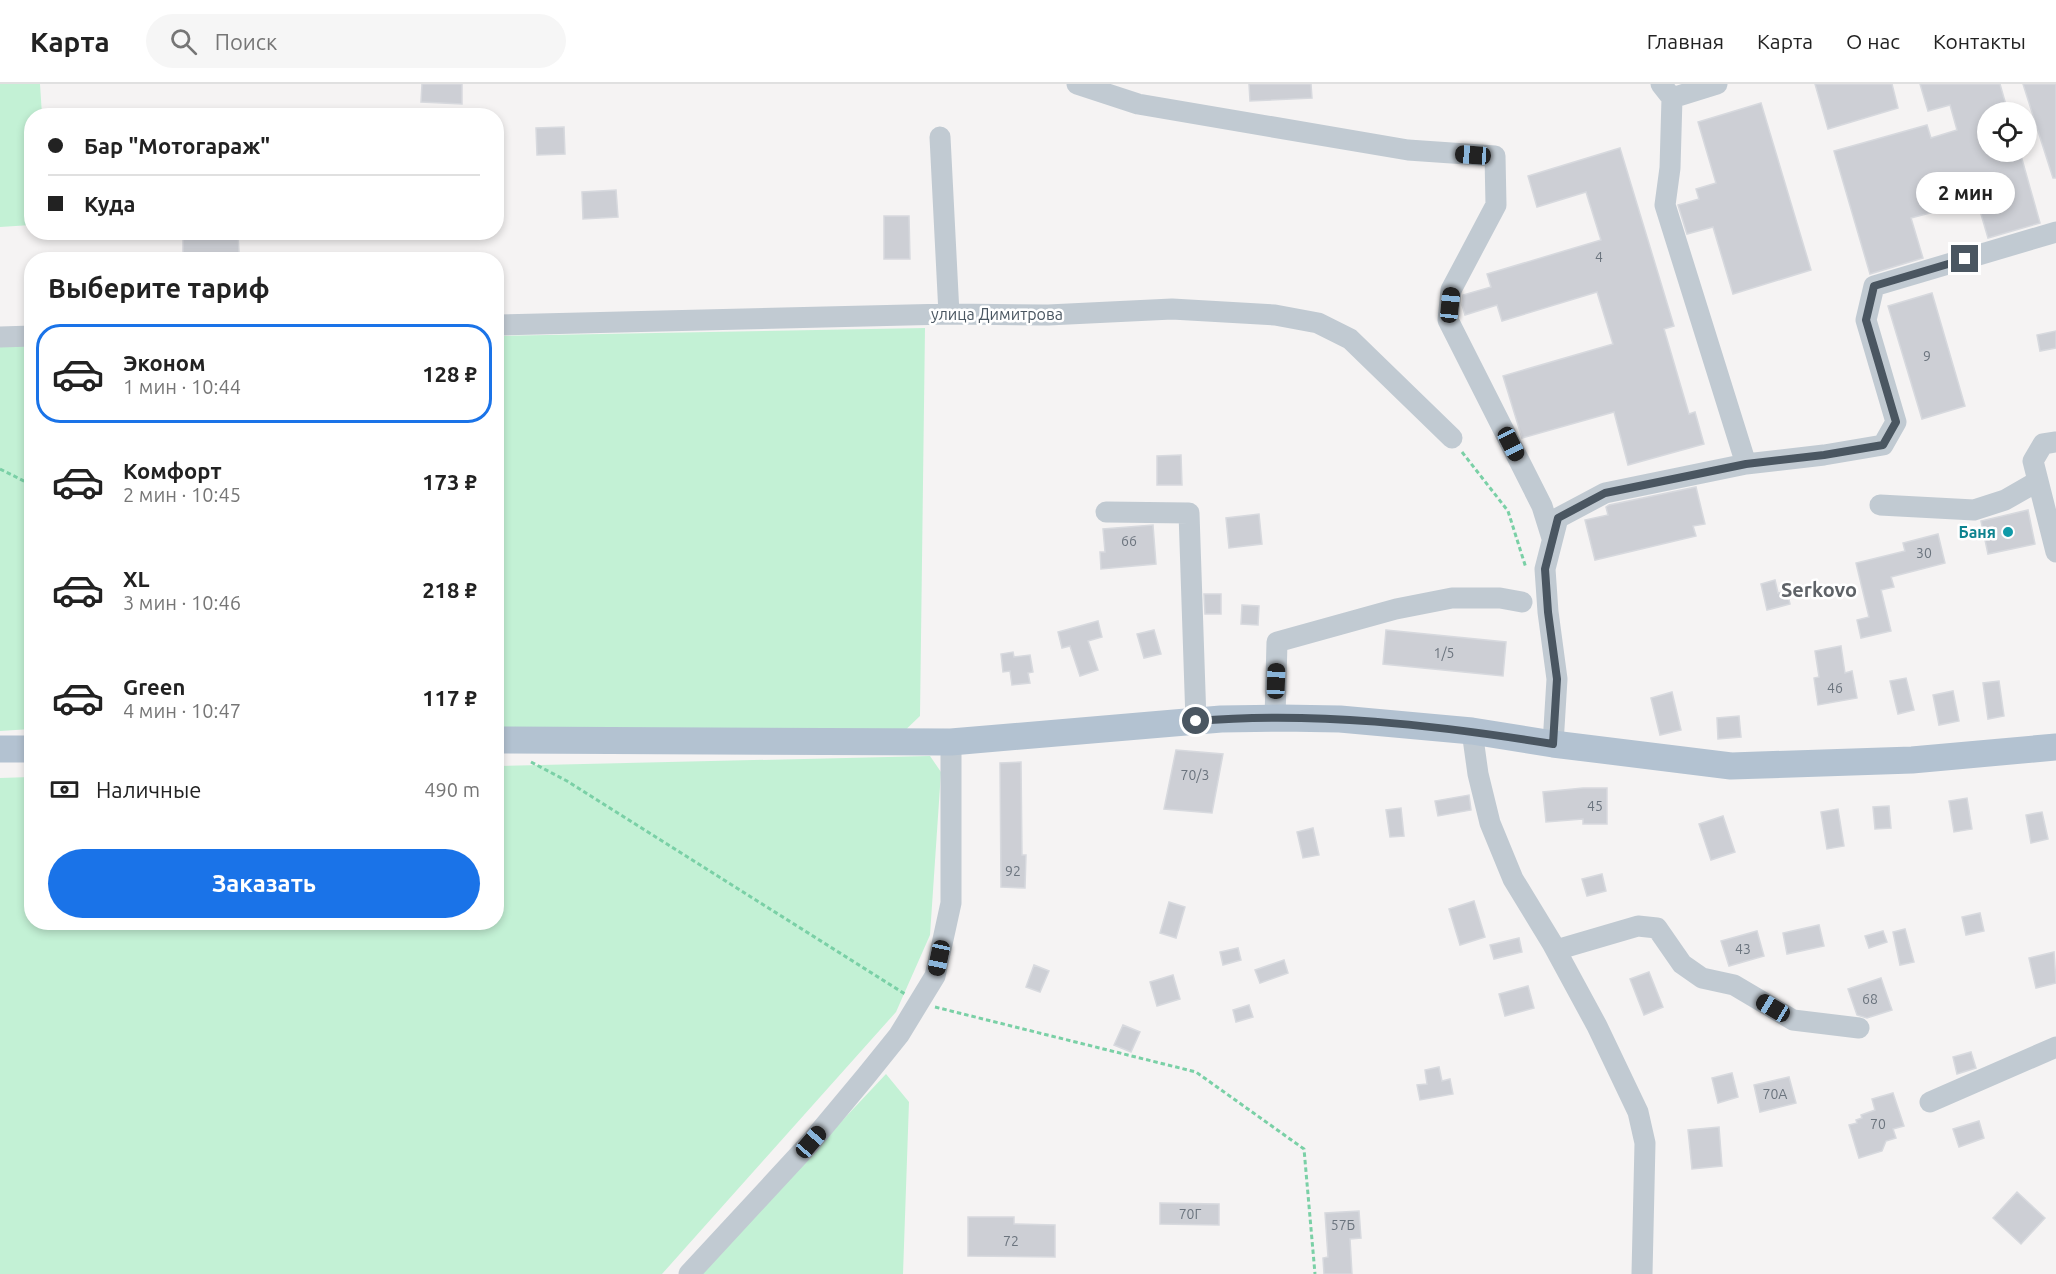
<!DOCTYPE html>
<html lang="ru">
<meta charset="utf-8">
<style>
body{margin:0;font-family:Ubuntu,sans-serif;background:#f6f6f6;color:#222;height:100vh;display:flex;flex-direction:column;font-size:22px;white-space:nowrap}
*{box-sizing:border-box;margin:0}
p{font-size:20px;color:#767676}
.icon{flex:none;width:33px;height:33px;fill:none;stroke:currentColor;stroke-width:2;stroke-linecap:round;stroke-linejoin:round}
.map{position:relative;flex:1;overflow:hidden}
.drawer{position:absolute;left:24px;top:168px;width:480px;height:678px;display:flex;flex-direction:column;background:#fff;border-radius:24px;box-shadow:0 3px 9px #0003}
.drawer>*{flex:none}
.banner{position:absolute;left:24px;top:24px;width:480px;height:132px;border-radius:24px;box-shadow:0 3px 9px #0003;display:grid;align-content:center;height:132px;padding:0 24px;background:#fff}
.tools{position:absolute;left:1977px;top:18px;display:grid;gap:12px}
.tools a{display:grid;place-items:center;width:60px;height:60px;border-radius:50%;background:#fff;box-shadow:0 3px 9px #0003;font-size:30px}
.end{position:absolute;width:27px;height:27px;margin:-14px;border:8px solid #4a5661;background:#fff;box-shadow:0 0 0 3px #fff}
.from{border-radius:50%}
.bubble{position:absolute;height:42px;border-radius:21px;background:#fff;box-shadow:0 3px 9px #0003;font-size:20px;font-weight:600;line-height:42px;text-align:center}
.car{position:absolute;width:18px;height:36px;margin:-18px -9px;border-radius:8px;box-shadow:0 0 4px 2px #0007;background:linear-gradient(#222 24%,#8ab4d8 0 40%,#222 0 76%,#8ab4d8 0 86%,#222 0)}
.banner b{display:flex;align-items:center;gap:21px;height:57px;font-size:22px}
.banner b+b{border-top:2px solid #e0e0e0}
.banner i{width:15px;height:15px;background:#222}
ul{padding:0;list-style:none}
li{display:flex;align-items:center;gap:18px;height:99px;margin:0 12px 9px;padding:0 12px;border:3px solid transparent;border-radius:24px}
li div{flex:1}
li b{display:block;font-size:22px}
li em{font-style:normal;font-weight:600}
li.selected{border-color:#1a73e8}
li>.icon{width:54px;height:54px;stroke-width:1.5}
h2{padding:0 24px;font-size:27px;line-height:72px}
.pay{display:flex;align-items:center;gap:15px;height:66px;padding:0 24px;font-size:22px}
.pay p{margin-inline-start:auto}
.action{display:flex;gap:12px;margin-top:auto;padding:12px 24px}
.action a{flex:1;height:69px;border-radius:36px;background:#1a73e8;color:#fff;font-size:24px;font-weight:600;line-height:69px;text-align:center}
header{display:flex;align-items:center;gap:36px;box-sizing:border-box;height:84px;padding:0 30px;background:#fff;border-bottom:2px solid #e0e0e0}
header strong{font-size:28px}
nav{display:flex;gap:33px;margin-inline-start:auto;font-size:21px}
.search{width:420px;height:54px;background:#f6f6f6;display:flex;align-items:center;gap:15px;box-sizing:border-box;padding:0 21px;border-radius:33px;color:#767676;font-size:22px}
.map>svg:first-child{display:block}
.green{fill:#c3f1d5}
.building{fill:#cdcfd5;stroke:#d7d9de;stroke-width:1.5}
.lines{fill:none;stroke-linecap:round;stroke-linejoin:round}
.path{stroke:#7ad0a6;stroke-width:3;stroke-dasharray:4.5 3;stroke-linecap:butt}
.minor{stroke:#c1cad2;stroke-width:21}
.major{stroke:#b3c2d1;stroke-width:27}
.route{stroke:#4a5661;stroke-width:8}
.culture-dot{fill:#0f9aa8;stroke:#fff;stroke-width:2}
.labels{text-anchor:middle;dominant-baseline:central;stroke-width:5;stroke-linejoin:round;paint-order:stroke}
.number-label{font-size:14px;fill:#6b747e}
.street-label{font-size:16px;fill:#4a5661;stroke:#fff}
.culture-label{font-size:16px;font-weight:bold;fill:#0d838f;stroke:#fff;text-anchor:end}
.quarter-label{font-size:20px;font-weight:bold;fill:#5f6368;stroke:#fff}
</style>
<header>
<strong>Карта</strong>
<div class="search"><svg class="icon" aria-label="search" viewBox="0 0 24 24"><circle cx="10" cy="10" r="6"/><path d="M15 15l6 6"/></svg>Поиск</div>
<nav><a>Главная</a><a>Карта</a><a>О нас</a><a>Контакты</a></nav>
</header>
<div class="map">
<svg width="2056" height="1190" viewBox="0 0 2056 1190">
<rect width="100%" height="100%" fill="#f5f3f3"/>
<!-- green -->
<path class="green" d="M0,0H40L42,31L32,32L31,141L0,143Z
M925,244L920,632L896,655L497,649L496,252Z
M32,260L31,645L0,647V261Z
M930,672L941,688L930,851L896,928L662,1190H0V694L31,693L32,838H496L497,682Z
M886,990L909,1018L903,1190H698Z"/>
<!-- building -->
<path class="building" d="M422,0H462V20L421,18Z
M1249,0H1311L1312,14L1250,17Z
M1815,0H1892L1898,24L1828,45Z
M1920,0H2000L2008,28H1988V68H2020L2040,139L1988,154L1971,96L1947,103L1953,123L1911,134L1923,174L1870,190L1834,67L1927,41L1931,54L1957,46L1950,21L1928,27Z
M2023,0H2056V94H2053Z
M1761,19L1811,186L1733,210L1713,143L1687,150L1678,121L1699,115L1696,105L1716,99L1698,38Z
M564,43L565,70L537,71L536,44Z
M1620,64L1674,242L1664,245L1689,330L1695,328L1704,360L1628,381L1614,328L1522,354L1503,292L1613,260L1597,208L1502,237L1497,221L1465,231L1462,221L1463,211L1491,203L1487,190L1601,156L1586,108L1537,123L1528,92Z
M616,106L618,133L583,135L582,108Z
M884,132H909L910,175H884Z
M183,148H238L239,169L183,171Z
M1932,209L1965,322L1922,335L1888,222Z
M2056,247V264L2040,267L2037,251Z
M1181,371L1182,401H1157V372Z
M1696,403L1705,440L1693,442L1696,452L1595,476L1585,436L1608,431L1606,423L1609,421Z
M2028,426L2035,460L1988,470L1981,437Z
M1259,430L1262,460L1229,464L1226,434Z
M1153,441L1156,480L1101,485L1100,468H1105L1103,445Z
M1938,450L1945,479L1891,493L1894,503L1881,506L1891,547L1861,554L1857,536L1869,533L1856,479L1905,467L1903,459Z
M1775,496L1778,509L1787,507L1790,520L1767,526L1761,500Z
M1204,510H1221V530H1205Z
M1242,521L1259,522L1258,541L1241,540Z
M1098,537L1102,553L1088,557L1098,586L1080,592L1070,562L1062,564L1058,548Z
M1154,546L1161,570L1144,574L1137,550Z
M1386,546L1506,558L1503,592L1383,580Z
M1841,562L1845,589L1852,587L1857,614L1818,621L1814,594L1819,593L1815,567Z
M1013,568L1014,573L1030,571L1033,588L1028,589L1030,599L1012,601L1010,587L1003,588L1001,570Z
M1906,594L1914,626L1898,630L1890,597Z
M1999,597L2004,632L1988,635L1983,599Z
M1953,607L1959,637L1939,641L1933,611Z
M1672,608L1681,646L1660,651L1651,614Z
M1739,632L1741,653L1718,655L1717,634Z
M1176,666L1223,670L1212,729L1164,725Z
M1021,678L1022,771H1026L1025,804L1001,803L1000,679Z
M1583,704H1607V740H1583V735L1546,738L1543,708Z
M1469,711L1471,726L1438,732L1435,717Z
M1967,714L1972,745L1954,748L1949,717Z
M1889,722L1891,744L1875,745L1873,723Z
M1401,724L1404,752L1390,753L1386,726Z
M1838,725L1844,762L1827,765L1821,728Z
M2042,728L2048,755L2031,759L2026,731Z
M1723,732L1735,768L1711,776L1699,740Z
M1313,744L1319,771L1303,774L1297,748Z
M1602,790L1606,807L1587,812L1582,795Z
M1474,817L1485,853L1460,861L1449,825Z
M1169,818L1185,823L1176,854L1160,849Z
M1980,829L1984,847L1966,851L1962,833Z
M1819,841L1824,862L1787,870L1783,849Z
M1905,845L1914,878L1900,881L1893,848Z
M1757,847L1764,872L1729,882L1721,857Z
M1883,847L1887,858L1869,864L1865,852Z
M1519,854L1522,868L1494,875L1490,861Z
M1238,864L1241,876L1223,881L1220,868Z
M2054,868L2056,899L2036,904L2029,874Z
M1284,876L1288,889L1260,899L1255,886Z
M1034,881L1049,887L1040,908L1026,903Z
M1649,888L1663,923L1644,931L1630,895Z
M1173,891L1180,915L1157,922L1150,898Z
M1881,894L1892,926L1867,934L1857,931L1848,905Z
M1528,902L1534,924L1505,932L1499,910Z
M1249,921L1253,933L1236,938L1233,926Z
M1123,941L1140,948L1131,968L1114,961Z
M1971,968L1976,984L1957,990L1953,973Z
M1439,983L1442,997L1450,995L1453,1010L1420,1016L1417,1001L1427,1000L1425,986Z
M1732,989L1738,1013L1718,1019L1712,994Z
M1789,993L1796,1019L1760,1028L1754,1001Z
M1893,1009L1904,1042L1893,1045L1896,1054L1886,1057L1882,1067L1859,1074L1849,1041L1857,1039L1856,1036L1862,1034L1861,1031L1875,1026L1872,1015Z
M1979,1037L1984,1054L1959,1063L1953,1045Z
M1719,1043L1722,1082L1692,1085L1688,1046Z
M2017,1108L2045,1134L2021,1160L1993,1134Z
M1160,1119L1219,1120V1141L1160,1140Z
M1359,1127L1361,1154L1350,1155L1352,1190H1324L1323,1174L1328,1173L1325,1129Z
M968,1133H1014V1140L1055,1141V1173L968,1172Z"/>
<g class="lines">
<!-- path -->
<path class="path" d="M1462,368L1508,427L1526,484
M0,385L32,401
M531,678L567,697L905,910
M935,923L1196,988L1304,1065L1315,1190"/>
<!-- minor -->
<path class="minor" d="M1077,0L1138,20L1408,66L1495,72L1496,121L1451,206L1448,236L1542,422L1552,454
M1661,0L1672,14L1717,0
M1672,14L1670,84L1665,121L1746,380
M940,53L949,230
M496,241L949,230L1048,231L1172,225L1275,231L1318,239L1350,255L1452,354
M0,253L32,252
M2056,358L2043,360L2033,377L2056,468
M1880,421L1974,426L2005,416L2038,397
M1106,428L1189,429L1196,637
M1275,634L1277,558L1396,525L1452,514H1500L1522,518
M1472,647L1478,690L1490,739L1513,795L1552,859L1597,942L1638,1028L1645,1059L1642,1190
M1553,660L1557,595L1548,528L1545,485L1558,434L1605,409L1746,380L1824,371L1883,361L1896,338L1866,236L1874,202L2056,148
M1556,866L1638,842L1657,844L1682,880L1702,894L1734,901L1793,936L1859,944
M1930,1018L2056,963
M689,1190L811,1058L866,992L899,951L935,892L951,819V658"/>
<!-- major -->
<path class="major" d="M496,656L951,658L1221,635L1281,634L1340,635L1472,647L1553,660L1731,682L1912,676L2056,663
M0,665H32"/>
</g>
<g class="lines">
<!-- route -->
<path class="route" d="M1196,637C1315,627 1435,641 1553,660L1557,595L1548,528L1545,485L1558,434L1605,409L1746,380L1824,371L1883,361L1896,338L1866,236L1874,202L1965,175"/>
</g>
<!-- markers -->
<circle class="culture-dot" cx="2008" cy="448" r="6"/>
<g class="labels">
<!-- number labels -->
<g class="number-label">
<text x="1599" y="173">4</text>
<text x="1927" y="272">9</text>
<text x="1129" y="457">66</text>
<text x="1924" y="469">30</text>
<text x="1444" y="569">1/5</text>
<text x="1835" y="604">46</text>
<text x="1195" y="691">70/3</text>
<text x="1595" y="722">45</text>
<text x="1013" y="787">92</text>
<text x="1743" y="865">43</text>
<text x="1870" y="915">68</text>
<text x="1775" y="1010">70А</text>
<text x="1878" y="1040">70</text>
<text x="1190" y="1130">70Г</text>
<text x="1343" y="1141">57Б</text>
<text x="1011" y="1157">72</text>
</g>
<!-- street labels -->
<g class="street-label">
<text x="997" y="230">улица Димитрова</text>
</g>
<!-- culture labels -->
<g class="culture-label">
<text x="1996" y="448">Баня</text>
</g>
<!-- quarter labels -->
<g class="quarter-label">
<text x="1819" y="505">Serkovo</text>
</g>
</g>
</svg>
<div class="tools">
<a><svg class="icon" aria-label="locate" viewBox="0 0 24 24"><circle cx="12" cy="12" r="6"/><path d="M12 2v4M12 18v4M2 12h4M18 12h4"/></svg></a>
</div>
<i class="end from" style="left:1196px;top:637px"></i>
<i class="end" style="left:1965px;top:175px"></i>
<div class="bubble" style="left:1916px;top:88px;width:99px">2 мин</div>
<i class="car" style="left:1473px;top:71px;rotate:274deg"></i>
<i class="car" style="left:1450px;top:221px;rotate:6deg"></i>
<i class="car" style="left:1511px;top:360px;rotate:153deg"></i>
<i class="car" style="left:1276px;top:597px;rotate:2deg"></i>
<i class="car" style="left:939px;top:874px;rotate:192deg"></i>
<i class="car" style="left:1773px;top:924px;rotate:301deg"></i>
<i class="car" style="left:811px;top:1058px;rotate:41deg"></i>
<div class="banner">
<b><i class="from"></i>Бар &quot;Мотогараж&quot;</b>
<b><i></i>Куда</b>
</div>
<section class="drawer">
<h2>Выберите тариф</h2>
<ul>
<li class="selected"><svg class="icon" aria-label="car" viewBox="0 0 24 24"><path d="M5 17H2v-5l4-1 3-4h7l3 4 3 1v5h-3M9 17h6M6 11h13"/><circle cx="7" cy="17" r="2"/><circle cx="17" cy="17" r="2"/></svg><div><b>Эконом</b><p>1 мин · 10:44</p></div><em>128 ₽</em></li>
<li><svg class="icon" aria-label="car" viewBox="0 0 24 24"><path d="M5 17H2v-5l4-1 3-4h7l3 4 3 1v5h-3M9 17h6M6 11h13"/><circle cx="7" cy="17" r="2"/><circle cx="17" cy="17" r="2"/></svg><div><b>Комфорт</b><p>2 мин · 10:45</p></div><em>173 ₽</em></li>
<li><svg class="icon" aria-label="car" viewBox="0 0 24 24"><path d="M5 17H2v-5l4-1 3-4h7l3 4 3 1v5h-3M9 17h6M6 11h13"/><circle cx="7" cy="17" r="2"/><circle cx="17" cy="17" r="2"/></svg><div><b>XL</b><p>3 мин · 10:46</p></div><em>218 ₽</em></li>
<li><svg class="icon" aria-label="car" viewBox="0 0 24 24"><path d="M5 17H2v-5l4-1 3-4h7l3 4 3 1v5h-3M9 17h6M6 11h13"/><circle cx="7" cy="17" r="2"/><circle cx="17" cy="17" r="2"/></svg><div><b>Green</b><p>4 мин · 10:47</p></div><em>117 ₽</em></li>
</ul>
<div class="pay"><svg class="icon" aria-label="cash" viewBox="0 0 24 24"><path d="M3 7h18v10H3z"/><circle cx="12" cy="12" r="2"/></svg>Наличные<p>490 m</p></div>
<div class="action"><a>Заказать</a></div>
</section>
</div>
